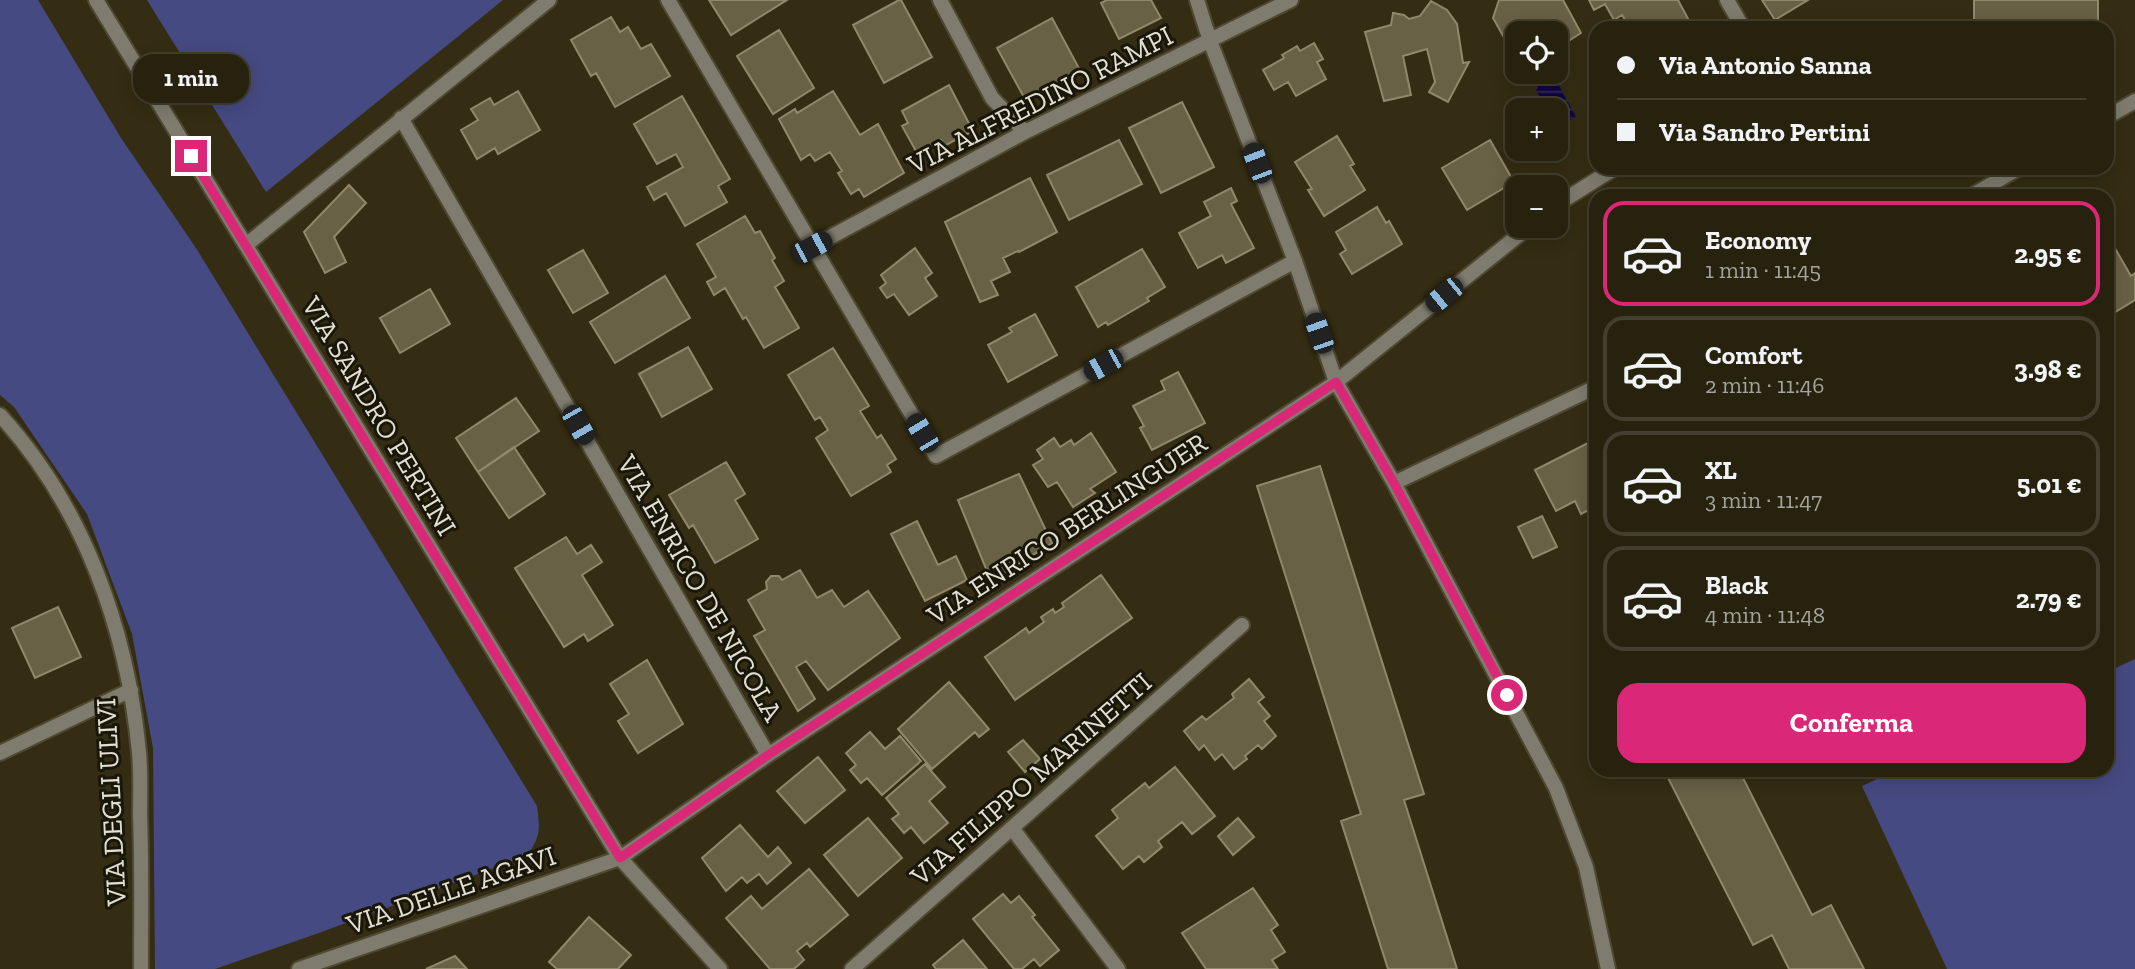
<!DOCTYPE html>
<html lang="it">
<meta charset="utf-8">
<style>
body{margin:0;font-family:"Zilla Slab",serif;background:#332f1c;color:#f1f3f6;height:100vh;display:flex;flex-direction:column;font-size:26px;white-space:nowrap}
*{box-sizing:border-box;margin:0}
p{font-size:23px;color:#a4a49e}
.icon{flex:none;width:38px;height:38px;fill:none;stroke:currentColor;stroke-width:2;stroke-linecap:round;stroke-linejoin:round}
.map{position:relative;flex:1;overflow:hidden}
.sheet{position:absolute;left:1589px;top:189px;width:525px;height:588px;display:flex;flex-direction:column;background:#27220e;border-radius:21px;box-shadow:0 4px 18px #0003,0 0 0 2px #433f2e}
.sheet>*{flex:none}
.hud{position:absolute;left:1589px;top:21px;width:525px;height:154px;border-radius:21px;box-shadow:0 4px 18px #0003,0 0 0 2px #433f2e;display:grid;align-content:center;height:154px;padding:0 28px;background:#27220e}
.tools{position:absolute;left:1505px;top:21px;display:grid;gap:14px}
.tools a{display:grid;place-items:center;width:63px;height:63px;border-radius:14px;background:#27220e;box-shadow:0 4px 18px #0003,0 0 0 2px #433f2e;font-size:35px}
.end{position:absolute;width:32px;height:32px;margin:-16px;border:9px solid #db2777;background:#fff;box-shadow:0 0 0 4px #fff}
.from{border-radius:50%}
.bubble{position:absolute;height:49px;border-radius:21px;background:#27220e;box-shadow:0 4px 18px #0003,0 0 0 2px #433f2e;font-size:23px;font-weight:700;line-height:49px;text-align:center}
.car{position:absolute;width:21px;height:42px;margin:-21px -10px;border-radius:9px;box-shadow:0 0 5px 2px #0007;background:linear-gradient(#222 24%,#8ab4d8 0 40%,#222 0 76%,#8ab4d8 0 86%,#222 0)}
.hud b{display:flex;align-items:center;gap:24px;height:66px;font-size:26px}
.hud b+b{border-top:2px solid #433f2e}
.hud i{width:18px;height:18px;background:#f1f3f6}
ul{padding:12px 0 0;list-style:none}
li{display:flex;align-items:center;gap:21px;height:105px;margin:0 14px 10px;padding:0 14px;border:4px solid #433f2e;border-radius:21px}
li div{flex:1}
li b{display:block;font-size:26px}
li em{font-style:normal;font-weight:700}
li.on{border-color:#db2777}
li>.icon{width:63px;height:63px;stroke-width:1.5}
.cta{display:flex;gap:14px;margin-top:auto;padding:14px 28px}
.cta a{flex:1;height:80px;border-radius:21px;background:#db2777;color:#fff;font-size:28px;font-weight:700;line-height:80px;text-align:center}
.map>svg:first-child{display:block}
.grass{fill:#464a82}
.water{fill:url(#water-rules)}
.building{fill:#696146;stroke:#90886b;stroke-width:2}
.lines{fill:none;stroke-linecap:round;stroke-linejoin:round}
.street-casing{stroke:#504931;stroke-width:18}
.street{stroke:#7f7c6f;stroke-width:14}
.route{stroke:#db2777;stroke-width:9}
.labels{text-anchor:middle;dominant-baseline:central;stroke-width:6;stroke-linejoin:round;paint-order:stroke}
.street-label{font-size:28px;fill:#e4dfd0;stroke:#19160a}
</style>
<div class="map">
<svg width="2135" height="969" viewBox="0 0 2135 969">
<defs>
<pattern id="water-rules" width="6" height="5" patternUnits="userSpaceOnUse" patternTransform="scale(1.75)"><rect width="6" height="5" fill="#110744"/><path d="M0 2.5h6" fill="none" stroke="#342b5e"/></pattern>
</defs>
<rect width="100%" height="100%" fill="#342d13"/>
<!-- grass -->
<path class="grass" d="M0,0H38L121,138L196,248L537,806C540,829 541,836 527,856L316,934L215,969H155L153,748L132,634L87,514L14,407L0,395Z
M147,0H503L266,192Z
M2135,659V969H1947L1862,786L1897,770H2107V672Z"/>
<!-- water -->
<path class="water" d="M1542,79L1556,80L1576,117L1559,126L1556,122V110H1548L1536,91Z"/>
<!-- building -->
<path class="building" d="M709,0H787L731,35Z
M899,0H901L932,57L884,83L853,25Z
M1107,0H1151L1161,18L1119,39L1101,3Z
M1499,0H1563L1581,33L1556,49V33H1517V55L1515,57L1493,18Z
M1589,0H1678L1693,28H1630L1622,15L1614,20L1605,4L1594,10Z
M1762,0H1808L1775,20Z
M1974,0H2098V28H1974Z
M1431,1L1447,10L1457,24L1463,63L1469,62L1448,102L1429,92L1435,82L1427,49L1403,56L1411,95L1384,101L1365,32L1391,25L1393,13L1404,15L1409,19L1420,16Z
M611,17L620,32L628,27L641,49L651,44L670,76L615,107L596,73L591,76L571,40Z
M1052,18L1081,72L1026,101L997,48Z
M779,30L814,88L773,114L737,56Z
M1314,43L1323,59L1317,62L1326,79L1296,96L1288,82L1274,90L1263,70L1284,58L1282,55L1297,46L1300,51Z
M949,85L973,131L944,146L941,140L917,153L902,126L908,123L902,111Z
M518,91L540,130L498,154L495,148L477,159L461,130L478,120L471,109L490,98L494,105Z
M833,91L860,135L878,124L904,173L864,197L859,189L851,194L838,173L842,171L830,152L815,161L810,154L801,160L779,119L795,109L797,113Z
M682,96L730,179L718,186L727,202L685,226L666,193L654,200L647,187L683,167L676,154L657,164L634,124Z
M1182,102L1214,167L1161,193L1129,128Z
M1337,136L1354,164L1350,166L1365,190L1324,216L1308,190L1312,189L1295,162Z
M1119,140L1142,184L1069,220L1047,175Z
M1490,140L1514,182L1467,210L1442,168Z
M1030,178L1057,232L1019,252L1018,251L1003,258L1010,272L991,281L998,295L980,302L945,222Z
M349,185L366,203L334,237L346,262L325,273L304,232Z
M1231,188L1237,201L1231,204L1254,248L1226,263L1222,255L1198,268L1179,233L1211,216L1204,202Z
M1377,207L1386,223L1389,221L1402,244L1352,274L1340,254L1346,250L1336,232Z
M745,216L755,233L760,231L775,258L772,260L784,281L775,287L799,328L764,348L746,317L743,319L725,288L714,295L707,282L716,277L697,244Z
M2109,238L2131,276L2135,273V300L2107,317V239Z
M915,248L932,273L925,278L937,296L909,315L894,294L887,298L880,288L886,283L881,275Z
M1142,249L1165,287L1147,298L1149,301L1108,325L1106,322L1098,327L1076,287Z
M583,250L608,293L573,313L548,270Z
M665,276L690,318L615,363L590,322Z
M430,289L450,324L400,353L380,318Z
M1035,314L1057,355L1008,382L988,345L1012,332L1009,328Z
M688,347L712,389L662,417L639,374Z
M833,348L869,406L860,411L877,438L881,435L896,459L887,465L891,472L851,496L816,438L828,430L820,417L815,420L788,375Z
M1178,372L1205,423L1152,450L1140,428L1144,426L1133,406L1165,390L1161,381Z
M516,398L539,431L478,472L456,438Z
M1091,433L1116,472L1090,489L1095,493L1073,507L1057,482L1048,487L1033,465L1043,459L1037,450L1054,438L1060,447L1071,440L1074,445Z
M1596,439V506L1581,514L1575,501L1556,511L1535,470Z
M514,447L545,494L509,518L478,472Z
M726,462L745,494L735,500L758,539L715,563L693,525L689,528L669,495Z
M1320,466L1424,794L1404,800L1457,969H1388L1341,821L1361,814L1257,486Z
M1019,474L1052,543L991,581L958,500Z
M1542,516L1557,547L1533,558L1518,527Z
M917,521L938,565L956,556L967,580L925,601L891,534Z
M566,537L577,554L591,545L602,562L582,575L613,625L588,641L584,634L564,647L515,568Z
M800,570L817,598L832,590L844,607L868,591L900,638L828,690L806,661L796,667L815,699L798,711L754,636L765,630L748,600L767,589L766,582L771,576H779L782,580Z
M1101,575L1132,618L1015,700L985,657L1026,628L1029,633L1044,622L1041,617L1053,609L1055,613L1064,607L1062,603Z
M58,607L81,657L35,678L12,628Z
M647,660L683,724L638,753L618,721L629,714L610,684Z
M1249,679L1264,697L1258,702L1270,716L1264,721L1276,736L1262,749L1258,745L1245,756L1247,759L1234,769L1222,754L1215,760L1204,745L1199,750L1184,731L1202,716L1206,720L1234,698L1232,694Z
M949,682L989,729L979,737L975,732L932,769L898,729Z
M870,732L885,749L900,736L921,761L882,795L867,778L861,783L850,770L856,765L846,753Z
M1023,740L1040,759L1025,772L1008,752Z
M818,757L845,790L805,823L777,791Z
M925,764L945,787L929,801L948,823L924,843L911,827L904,833L892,819L899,814L886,798Z
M1175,767L1215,816L1192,834L1182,822L1158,841L1162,847L1144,862L1139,856L1123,869L1096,836L1118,818L1112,810L1145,783L1149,788Z
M1664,770H1739L1812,915L1831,905L1864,969H1789L1772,935L1753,945Z
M868,818L902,858L858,896L824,855Z
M1238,818L1254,837L1233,855L1218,836Z
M740,825L768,857L778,847L791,863L767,884L759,874L747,883L742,877L726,891L702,858Z
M809,869L848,915L810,947L807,943L797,951L804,960L794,969H770L726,918L751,896L762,909Z
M1253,888L1278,925L1271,930L1285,952L1272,960L1278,969H1206L1182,933Z
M1003,894L1011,903L1019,896L1035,915L1032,917L1059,950L1040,966L1034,959L1022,969H1014L973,919Z
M589,917L631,955L618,969H557L549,962Z
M963,940L987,969H936L933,965Z
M455,956L467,969H426Z"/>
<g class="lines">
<!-- street casing -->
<g class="street-casing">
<path id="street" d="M96,0L620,858L720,969
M668,0L936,456L1295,261
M940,0L992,98L1025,132
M1197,0L1210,41L1295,261L1336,382L1394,483
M1727,0L1743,28
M2107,117L2135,101
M401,118L768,755
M1971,196L2019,168
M1556,205L1615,168
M246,245L549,0
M812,247L1025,132L1291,0
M1596,387L1394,483L1556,788L1586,867L1608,969
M0,415C84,507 127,629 139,752C141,773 140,794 140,815C142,867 141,918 141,969
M0,753L131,690
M1012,828L1118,969
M299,969L620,858L768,755L1336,382L1530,226
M852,969L1242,625"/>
</g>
<!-- street -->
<use href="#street" class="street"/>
</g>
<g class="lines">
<!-- route -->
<path class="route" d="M191,156L620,858L768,755L1336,382L1394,483L1507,695"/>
</g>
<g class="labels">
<!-- street labels -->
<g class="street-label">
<text transform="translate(1040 100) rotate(-27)">VIA ALFREDINO RAMPI</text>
<text transform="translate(379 416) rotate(59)">VIA SANDRO PERTINI</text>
<text transform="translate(1067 529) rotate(-33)">VIA ENRICO BERLINGUER</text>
<text transform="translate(700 588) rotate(60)">VIA ENRICO DE NICOLA</text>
<text transform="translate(1031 779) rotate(-41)">VIA FILIPPO MARINETTI</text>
<text transform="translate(111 802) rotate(-93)">VIA DEGLI ULIVI</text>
<text transform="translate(451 890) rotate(-19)">VIA DELLE AGAVI</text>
</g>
</g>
</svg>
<div class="tools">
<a><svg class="icon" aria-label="locate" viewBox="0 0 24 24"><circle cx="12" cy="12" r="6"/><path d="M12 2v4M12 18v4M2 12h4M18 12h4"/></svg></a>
<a>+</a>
<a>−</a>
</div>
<i class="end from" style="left:1507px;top:695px"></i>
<i class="end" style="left:191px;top:156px"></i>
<div class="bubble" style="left:133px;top:54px;width:116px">1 min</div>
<i class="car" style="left:1257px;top:163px;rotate:339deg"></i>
<i class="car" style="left:812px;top:247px;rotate:62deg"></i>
<i class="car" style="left:1444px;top:295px;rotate:231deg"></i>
<i class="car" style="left:1319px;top:333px;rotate:341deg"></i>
<i class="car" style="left:1103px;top:365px;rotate:241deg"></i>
<i class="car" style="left:578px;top:425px;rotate:150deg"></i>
<i class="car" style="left:922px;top:433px;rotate:329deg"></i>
<div class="hud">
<b><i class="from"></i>Via Antonio Sanna</b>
<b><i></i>Via Sandro Pertini</b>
</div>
<section class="sheet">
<ul>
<li class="on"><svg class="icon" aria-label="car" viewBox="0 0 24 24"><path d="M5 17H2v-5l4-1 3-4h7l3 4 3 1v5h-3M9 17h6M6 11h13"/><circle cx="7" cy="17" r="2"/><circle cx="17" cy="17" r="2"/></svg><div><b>Economy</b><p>1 min · 11:45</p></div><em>2.95 €</em></li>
<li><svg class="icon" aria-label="car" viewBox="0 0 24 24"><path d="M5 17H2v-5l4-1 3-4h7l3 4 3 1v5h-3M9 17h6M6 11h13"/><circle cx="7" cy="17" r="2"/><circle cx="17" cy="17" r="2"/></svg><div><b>Comfort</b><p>2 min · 11:46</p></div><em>3.98 €</em></li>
<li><svg class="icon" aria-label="car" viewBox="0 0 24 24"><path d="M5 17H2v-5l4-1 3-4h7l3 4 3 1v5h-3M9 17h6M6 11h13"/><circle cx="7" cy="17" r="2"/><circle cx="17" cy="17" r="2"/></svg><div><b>XL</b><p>3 min · 11:47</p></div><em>5.01 €</em></li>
<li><svg class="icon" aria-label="car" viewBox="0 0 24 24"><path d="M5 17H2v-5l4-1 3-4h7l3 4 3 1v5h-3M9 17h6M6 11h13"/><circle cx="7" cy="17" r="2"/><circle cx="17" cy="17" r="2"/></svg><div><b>Black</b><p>4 min · 11:48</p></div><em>2.79 €</em></li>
</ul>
<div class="cta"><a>Conferma</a></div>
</section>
</div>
